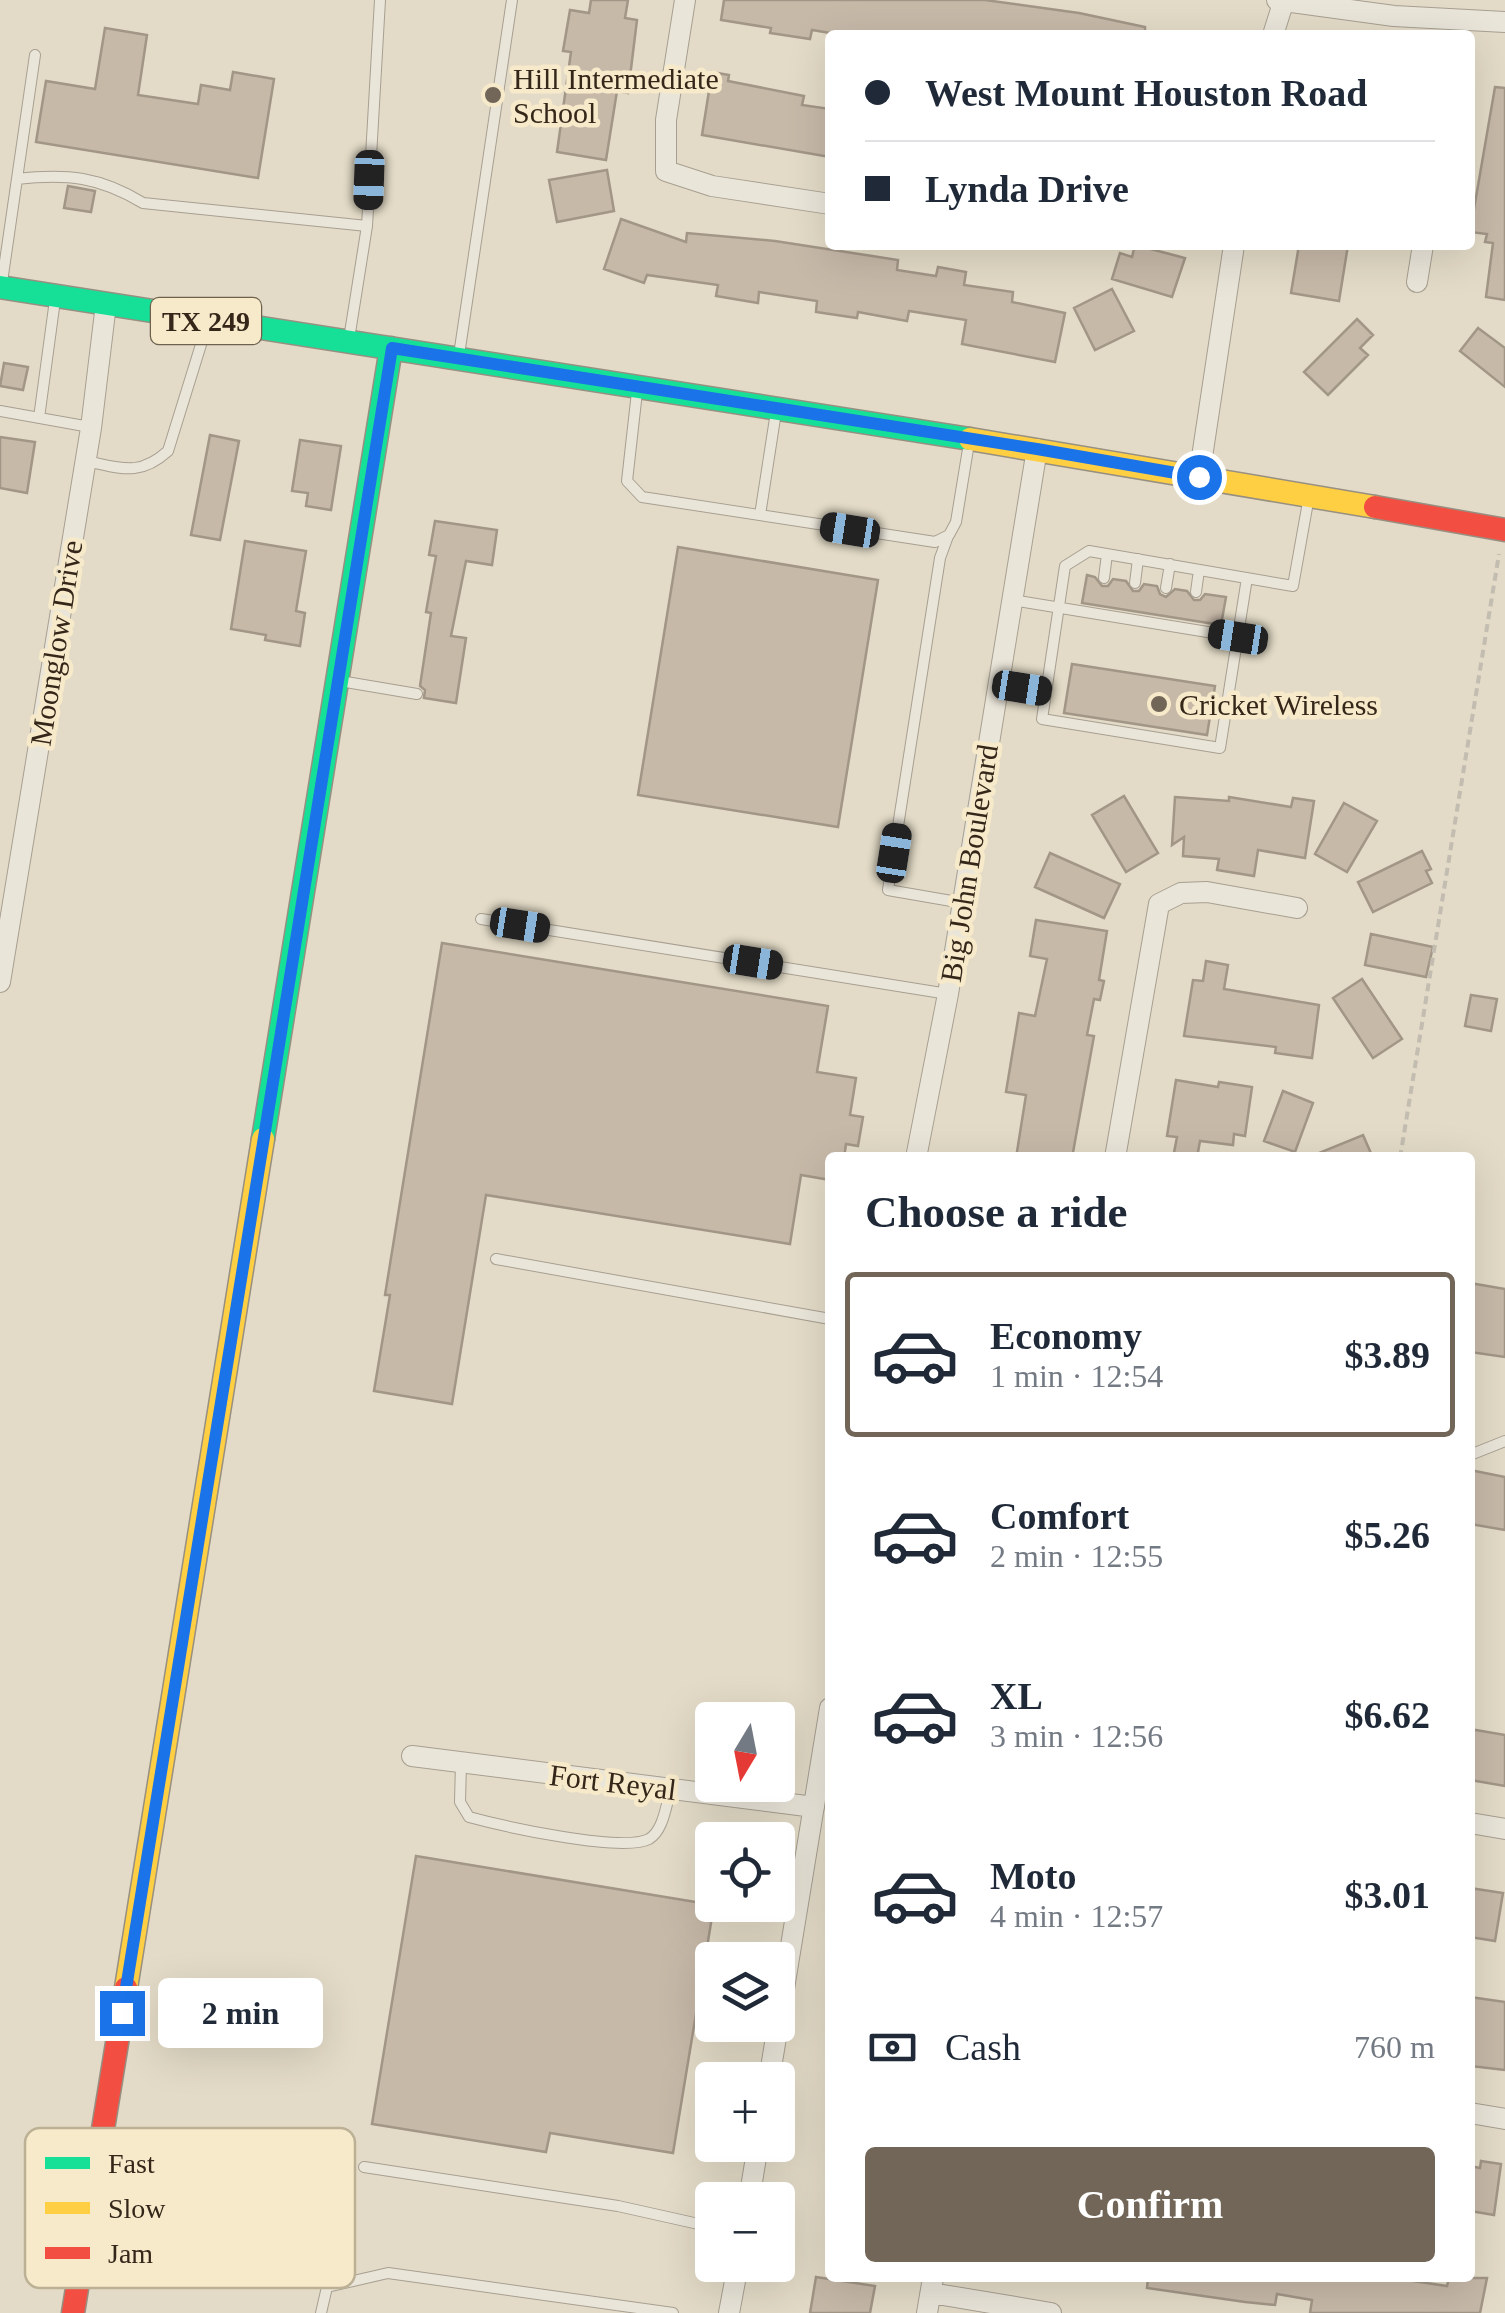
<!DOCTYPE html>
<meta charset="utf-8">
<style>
body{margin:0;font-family:Georgia,serif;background:#f2f2f3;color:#1f2937;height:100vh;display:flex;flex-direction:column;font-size:38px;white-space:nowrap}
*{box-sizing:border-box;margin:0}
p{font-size:32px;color:#747a83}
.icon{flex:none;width:55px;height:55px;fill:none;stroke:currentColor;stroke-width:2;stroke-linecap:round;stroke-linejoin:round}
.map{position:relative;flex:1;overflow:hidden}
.panel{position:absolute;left:825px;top:1152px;width:650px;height:1130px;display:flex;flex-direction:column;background:#fff;border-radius:10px;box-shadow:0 10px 40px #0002}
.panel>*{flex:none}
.banner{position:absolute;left:825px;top:30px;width:650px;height:220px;border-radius:10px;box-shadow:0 10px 40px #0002;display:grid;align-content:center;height:220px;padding:0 40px;background:#fff}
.needle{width:65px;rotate:190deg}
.controls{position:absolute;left:695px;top:1702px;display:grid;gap:20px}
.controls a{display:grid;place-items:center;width:100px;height:100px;border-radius:10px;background:#fff;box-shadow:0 10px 40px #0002;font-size:50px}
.end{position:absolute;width:45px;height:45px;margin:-22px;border:12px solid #1a73e8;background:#fff;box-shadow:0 0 0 5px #fff}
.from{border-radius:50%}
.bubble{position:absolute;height:70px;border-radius:10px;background:#fff;box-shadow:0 10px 40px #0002;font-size:32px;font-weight:800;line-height:70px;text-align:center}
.car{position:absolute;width:30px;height:60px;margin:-30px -15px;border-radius:12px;box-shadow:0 0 8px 2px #0007;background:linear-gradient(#222 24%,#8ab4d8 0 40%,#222 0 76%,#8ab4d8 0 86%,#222 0)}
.banner b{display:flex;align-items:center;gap:35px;height:95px;font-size:38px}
.banner b+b{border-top:2px solid #e0e1e3}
.banner i{width:25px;height:25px;background:#1f2937}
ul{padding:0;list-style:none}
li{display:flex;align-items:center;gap:30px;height:165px;margin:0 20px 15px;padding:0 20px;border:5px solid transparent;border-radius:10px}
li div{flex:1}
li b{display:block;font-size:38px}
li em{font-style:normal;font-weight:800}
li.on{border-color:#716657}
li>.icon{width:90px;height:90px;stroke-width:1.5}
h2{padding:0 40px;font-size:45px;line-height:120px}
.pay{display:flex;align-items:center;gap:25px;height:110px;padding:0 40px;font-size:38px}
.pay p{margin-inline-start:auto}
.primary-button{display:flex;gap:20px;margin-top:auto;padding:20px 40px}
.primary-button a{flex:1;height:115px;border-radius:10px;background:#716657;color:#fff;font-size:40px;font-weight:800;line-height:115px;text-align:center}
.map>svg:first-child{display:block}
.building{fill:#c7b9a8;stroke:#a29687;stroke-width:2.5}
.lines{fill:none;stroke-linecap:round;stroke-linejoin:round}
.lane-casing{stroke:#a79f91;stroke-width:12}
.street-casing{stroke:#a79f91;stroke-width:22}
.fast-casing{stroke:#978f81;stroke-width:25}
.slow-casing{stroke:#978f81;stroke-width:25}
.jam-casing{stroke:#978f81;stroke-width:25}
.path{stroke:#c3bcb0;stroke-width:4;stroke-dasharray:8 5;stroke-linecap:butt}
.lane{stroke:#eae5d9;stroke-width:10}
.street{stroke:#eae5d9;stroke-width:20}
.fast{stroke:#16e098;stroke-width:22}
.slow{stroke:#ffcf43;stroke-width:22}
.jam{stroke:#f24e42;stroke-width:22}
.route{stroke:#1a73e8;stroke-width:12}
.poi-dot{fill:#716657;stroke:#f6eaca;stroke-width:4}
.labels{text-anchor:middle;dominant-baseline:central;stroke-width:9;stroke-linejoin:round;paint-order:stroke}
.shield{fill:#f6eaca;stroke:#6e624f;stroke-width:2.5}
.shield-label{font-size:28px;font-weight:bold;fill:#34271a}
.poi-label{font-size:30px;fill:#34271a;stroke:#f6eaca;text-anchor:start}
.street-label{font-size:30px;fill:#34271a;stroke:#f6eaca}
.key{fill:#f6eaca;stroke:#bcb095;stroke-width:2.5}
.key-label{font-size:28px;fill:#34271a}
</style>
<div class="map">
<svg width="1505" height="2313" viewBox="0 0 1505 2313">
<rect width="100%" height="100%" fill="#e3dbc7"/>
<!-- building -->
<path class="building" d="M591,0H628L625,18L637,20L628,93L617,91L606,160L557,152L571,52L563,51L570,10L589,13Z
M724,0H985L1079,13L1145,27V35H842L812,30L810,39L770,33L771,28L721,20Z
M105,28L147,35L138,95L198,104L201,85L230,90L233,72L274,79L258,178L36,142L46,81L95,89Z
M712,72L729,75L728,81L804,96L802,105L830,109V157L702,135Z
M1495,87L1505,88V300L1486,297L1493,243L1485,242L1487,234L1470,232Z
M607,170L614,211L557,222L549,180Z
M68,186L95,191L91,212L64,208Z
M621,219L686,242L687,233L775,241L898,260L897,270L936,276L938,267L966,272L964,285L1013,292L1012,302L1065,313L1055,362L962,344L966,320L909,311L907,321L858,312L857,318L816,312L817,301L759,292L758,303L716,296L718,285L647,275L644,283L604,269Z
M1135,245L1185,258L1172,297L1112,279L1120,253L1132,257Z
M1299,245H1348L1339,301L1291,293Z
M1112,289L1134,331L1095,350L1074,308Z
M1357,319L1373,335L1360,348L1368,355L1328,395L1304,372Z
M1478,328L1505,348V387L1460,351Z
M4,363L28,367L23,390L0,386Z
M210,435L239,441L220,540L191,535Z
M0,437L35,442L27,493L0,488Z
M300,440L341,446L331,510L306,506L308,493L292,491Z
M435,521L497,530L492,565L466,561L451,636L466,638L456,703L424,698L425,690L420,686L431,613L426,612L436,556L429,555Z
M245,541L306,551L296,611L305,613L300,646L265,640L266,635L231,629Z
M678,547L878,580L838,827L638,795Z
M1087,575L1095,577L1102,586H1108L1113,579L1126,581L1133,591H1139L1144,584L1157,586L1160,594L1166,597L1175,589L1187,591L1194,600H1200L1205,594L1226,597L1221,625L1082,603Z
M1072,664L1215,686L1207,735L1064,713Z
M1124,796L1158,853L1126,872L1092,815Z
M1175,797L1229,801V797L1291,807L1293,798L1314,801L1305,858L1258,850L1254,876L1217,870L1219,859L1183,856L1184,837L1172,845Z
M1344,803L1377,821L1347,872L1315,854Z
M1422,851L1431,869L1426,871L1432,883L1373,912L1358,882Z
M1050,853L1120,884L1104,918L1035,887Z
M1036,920L1107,931L1099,980L1104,981L1100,1000L1094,999L1087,1035L1094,1036L1072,1158H1016L1026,1095L1006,1092L1019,1013L1035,1016L1047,959L1030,956Z
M1371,934L1433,947L1426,977L1365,965Z
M442,943L828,1006L817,1072L856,1078L850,1115L863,1117L858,1146L846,1144L844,1158H830V1180L801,1175L790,1244L486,1195L452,1404L374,1391L390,1295H385Z
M1206,961L1228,965L1224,989L1319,1005L1312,1058L1275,1053L1276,1047L1184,1036L1193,980L1203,981Z
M1362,979L1402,1039L1373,1058L1333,998Z
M1471,995L1497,999L1491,1031L1465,1026Z
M1176,1080L1218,1087L1219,1082L1252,1087L1245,1136L1234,1134L1233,1145L1200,1141L1197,1158H1173L1177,1137L1167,1136Z
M1283,1091L1313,1103L1295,1152L1264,1141Z
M1363,1135L1373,1158H1309V1157Z
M1470,1283L1505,1289V1357L1470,1352Z
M1470,1470L1505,1477V1530L1470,1524Z
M1470,1729L1505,1735V1786L1470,1780Z
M416,1856L714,1905L673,2153L550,2133L546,2152L372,2124Z
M1470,1888L1503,1893L1495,1941L1470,1937Z
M1470,1997L1505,2002V2070L1470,2066Z
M1481,2161L1501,2164L1494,2215L1470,2211V2166L1480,2168Z
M816,2277L875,2286L870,2313H810Z
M1148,2278H1393L1447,2286L1449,2278H1487L1480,2313H1310L1312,2300L1277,2294L1275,2305L1245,2302L1147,2288Z"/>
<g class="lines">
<!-- lane casing -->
<g class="lane-casing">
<path id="lane" d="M17,179C67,173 100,177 143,203L367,226L380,0
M2,282L35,55
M349,339L367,226
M459,355L512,0
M637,392L627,481L642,497L935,542L949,535L956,522L969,443
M0,411L90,427
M39,418L55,300
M86,461C121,468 139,477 168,451L208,322
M760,515L776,412
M948,536L940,558L888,890L963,903
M1104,578L1107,554
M1247,578L1220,748L1042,719L1065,566L1089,551L1293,586L1308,502
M1135,583L1138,559
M1166,588L1170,564
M1196,592L1199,570
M1012,600L1238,637
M340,681L417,694
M999,684L1046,691
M481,919L948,994
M496,1259L830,1319
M1470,1455L1505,1441
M461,1763L460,1802L469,1817C502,1826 622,1853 649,1839C664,1830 666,1804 671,1789
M364,2167L618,2206L712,2227
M321,2313L327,2287L388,2273L673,2313"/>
</g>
<!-- street casing -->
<g class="street-casing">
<path id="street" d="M685,0L666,120V171L712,186L830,204
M1277,0L1394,16L1505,22
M1273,35L1284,0
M1417,282L1423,245
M1199,477L1234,245
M0,982L91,428L106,304
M916,1158L948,994L1037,449
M1115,1158L1159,904L1181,893L1207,892L1297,908
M412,1756L814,1807
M1470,1823L1505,1829
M769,2080L830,1708
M1470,2113L1505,2119
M749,2200L758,2145
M931,2293L1051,2313
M729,2313L738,2265
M927,2313L933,2278"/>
</g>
<!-- fast casing -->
<g class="fast-casing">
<path id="fast" d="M0,287L970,439
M263,1139L391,348"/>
</g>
<!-- slow casing -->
<g class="slow-casing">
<path id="slow" d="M970,439L1375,507
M126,1988L263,1139"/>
</g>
<!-- jam casing -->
<g class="jam-casing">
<path id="jam" d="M1375,507L1505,530
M73,2313L126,1988"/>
</g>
<!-- path -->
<path class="path" d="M1400,1158L1499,554"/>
<!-- lane -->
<use href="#lane" class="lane"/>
<!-- street -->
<use href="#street" class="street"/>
<!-- fast -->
<use href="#fast" class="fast"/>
<!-- slow -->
<use href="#slow" class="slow"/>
<!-- jam -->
<use href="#jam" class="jam"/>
</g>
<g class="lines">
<!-- route -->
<path class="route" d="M122,2013L392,348L1037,449L1199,477"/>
</g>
<!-- markers -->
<g class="poi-dot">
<circle cx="493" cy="95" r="10"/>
<circle cx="1159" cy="704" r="10"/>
</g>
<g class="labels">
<!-- shield labels -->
<rect class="shield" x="151" y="298" width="110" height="46" rx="8"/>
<g class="shield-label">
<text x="206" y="321">TX 249</text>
</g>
<!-- poi labels -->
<g class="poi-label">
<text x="513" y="78">Hill Intermediate<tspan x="513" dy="34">School</tspan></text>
<text x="1179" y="704">Cricket Wireless</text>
</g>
<!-- street labels -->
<g class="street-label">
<text transform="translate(56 643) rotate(-81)">Moonglow Drive</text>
<text transform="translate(969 863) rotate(-81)">Big John Boulevard</text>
<text transform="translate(613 1782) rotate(7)">Fort Reyal</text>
</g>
</g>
<!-- legend -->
<rect x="25" y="2128" width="330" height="160" rx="15" class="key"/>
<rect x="45" y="2157" width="45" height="12" fill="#16e098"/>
<rect x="45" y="2202" width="45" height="12" fill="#ffcf43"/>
<rect x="45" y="2247" width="45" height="12" fill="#f24e42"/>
<g class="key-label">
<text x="108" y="2173">Fast</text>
<text x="108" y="2218">Slow</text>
<text x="108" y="2263">Jam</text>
</g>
</svg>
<div class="controls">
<a><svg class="needle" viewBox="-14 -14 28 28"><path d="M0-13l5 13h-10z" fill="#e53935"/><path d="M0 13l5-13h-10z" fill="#747a83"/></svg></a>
<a><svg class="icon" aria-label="locate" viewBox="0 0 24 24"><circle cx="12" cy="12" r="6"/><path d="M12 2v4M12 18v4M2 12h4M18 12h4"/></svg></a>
<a><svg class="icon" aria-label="layers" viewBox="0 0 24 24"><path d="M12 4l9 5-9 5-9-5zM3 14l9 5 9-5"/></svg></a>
<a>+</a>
<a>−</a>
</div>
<i class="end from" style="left:1199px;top:477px"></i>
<i class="end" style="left:122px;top:2013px"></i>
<div class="bubble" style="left:158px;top:1978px;width:165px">2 min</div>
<i class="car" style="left:369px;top:180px;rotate:182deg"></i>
<i class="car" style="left:850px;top:530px;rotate:279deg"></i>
<i class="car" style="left:1238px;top:637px;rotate:279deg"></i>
<i class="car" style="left:1022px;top:688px;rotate:99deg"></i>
<i class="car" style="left:894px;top:853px;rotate:9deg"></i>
<i class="car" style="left:520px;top:925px;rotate:99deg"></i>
<i class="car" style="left:753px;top:962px;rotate:99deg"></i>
<div class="banner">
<b><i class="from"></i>West Mount Houston Road</b>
<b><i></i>Lynda Drive</b>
</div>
<section class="panel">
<h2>Choose a ride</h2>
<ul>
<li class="on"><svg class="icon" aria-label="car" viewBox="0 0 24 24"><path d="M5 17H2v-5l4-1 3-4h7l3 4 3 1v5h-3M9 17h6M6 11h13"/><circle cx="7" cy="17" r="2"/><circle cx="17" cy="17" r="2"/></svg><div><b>Economy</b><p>1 min · 12:54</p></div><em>$3.89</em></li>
<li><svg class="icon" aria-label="car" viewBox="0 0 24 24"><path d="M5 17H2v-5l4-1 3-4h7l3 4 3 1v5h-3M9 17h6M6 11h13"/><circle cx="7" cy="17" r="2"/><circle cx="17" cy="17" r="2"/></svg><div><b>Comfort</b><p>2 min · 12:55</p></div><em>$5.26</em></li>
<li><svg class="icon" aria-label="car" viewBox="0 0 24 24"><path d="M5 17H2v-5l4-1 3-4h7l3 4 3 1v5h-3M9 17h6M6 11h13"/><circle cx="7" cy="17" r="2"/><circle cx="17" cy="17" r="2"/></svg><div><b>XL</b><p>3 min · 12:56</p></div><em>$6.62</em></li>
<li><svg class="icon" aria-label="car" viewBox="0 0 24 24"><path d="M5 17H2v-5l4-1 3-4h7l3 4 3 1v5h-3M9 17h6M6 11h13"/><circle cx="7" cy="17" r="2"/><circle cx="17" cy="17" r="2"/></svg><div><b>Moto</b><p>4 min · 12:57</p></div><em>$3.01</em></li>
</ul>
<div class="pay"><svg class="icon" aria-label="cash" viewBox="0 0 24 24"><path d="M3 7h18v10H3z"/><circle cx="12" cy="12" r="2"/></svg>Cash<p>760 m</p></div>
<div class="primary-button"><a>Confirm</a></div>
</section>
</div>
